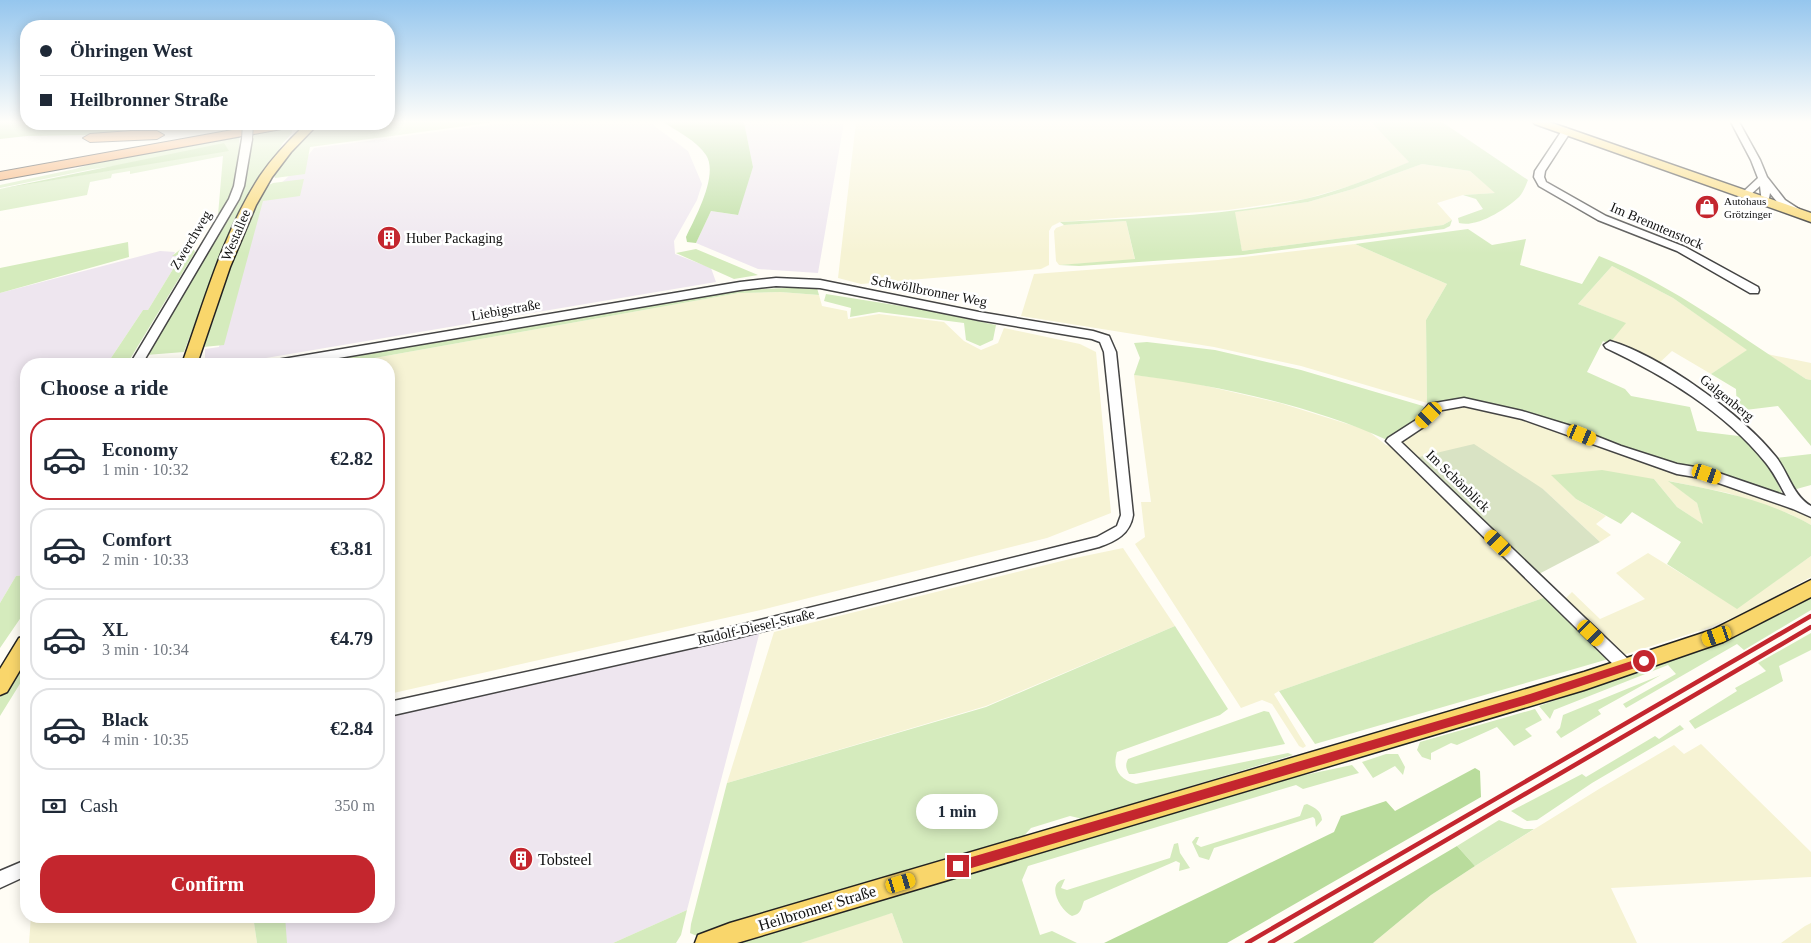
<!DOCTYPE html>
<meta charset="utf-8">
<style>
body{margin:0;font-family:"Times New Roman",serif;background:#f2f2f3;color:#1f2937;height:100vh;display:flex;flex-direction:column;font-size:19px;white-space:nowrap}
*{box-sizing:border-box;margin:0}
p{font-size:16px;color:#747a83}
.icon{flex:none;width:28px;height:28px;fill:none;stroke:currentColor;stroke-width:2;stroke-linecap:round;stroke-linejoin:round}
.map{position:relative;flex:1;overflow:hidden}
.side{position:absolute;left:20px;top:358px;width:375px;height:565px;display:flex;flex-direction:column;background:#fff;border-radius:20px;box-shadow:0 2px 12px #0003}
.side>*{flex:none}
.guide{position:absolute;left:20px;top:20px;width:375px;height:110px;border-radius:20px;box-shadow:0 2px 12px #0003;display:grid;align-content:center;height:110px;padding:0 20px;background:#fff}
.end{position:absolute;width:22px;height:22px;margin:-11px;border:6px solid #c4262e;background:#fff;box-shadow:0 0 0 2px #fff}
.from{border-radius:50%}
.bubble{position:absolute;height:35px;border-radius:18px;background:#fff;box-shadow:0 2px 12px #0003;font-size:16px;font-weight:700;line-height:35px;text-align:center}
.car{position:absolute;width:15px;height:30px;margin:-15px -8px;border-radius:6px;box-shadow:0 0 4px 1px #0007;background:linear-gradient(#f5c518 24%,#345 0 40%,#f5c518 0 76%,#345 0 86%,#f5c518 0)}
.guide b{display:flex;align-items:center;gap:18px;height:48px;font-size:19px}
.guide b+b{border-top:1px solid #e0e1e3}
.guide i{width:12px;height:12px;background:#1f2937}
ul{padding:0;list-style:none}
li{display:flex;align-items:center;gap:15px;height:82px;margin:0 10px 8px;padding:0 10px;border:2px solid #e0e1e3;border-radius:20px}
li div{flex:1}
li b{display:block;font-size:19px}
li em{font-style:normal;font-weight:700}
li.on{border-color:#c4262e}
li>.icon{width:45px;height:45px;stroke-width:1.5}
h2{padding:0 20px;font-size:22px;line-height:60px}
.pay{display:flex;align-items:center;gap:12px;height:55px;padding:0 20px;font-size:19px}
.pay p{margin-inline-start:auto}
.action{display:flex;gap:10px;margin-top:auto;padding:10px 20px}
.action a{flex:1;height:58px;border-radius:20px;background:#c4262e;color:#fff;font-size:20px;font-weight:700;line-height:58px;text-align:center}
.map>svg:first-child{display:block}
.industrial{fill:#eee6ef}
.farmland{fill:#f6f3d4}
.green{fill:#d5ebbd}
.forest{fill:#b9dc9c}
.cemetery{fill:#d9e3c4}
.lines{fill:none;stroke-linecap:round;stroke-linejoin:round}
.minor-casing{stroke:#444;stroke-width:3}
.major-casing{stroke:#222;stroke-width:3}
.highway-casing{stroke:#222;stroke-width:2}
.minor{fill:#fff;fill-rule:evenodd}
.major{fill:#f9d66b;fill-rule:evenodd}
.highway{fill:#f5a25d;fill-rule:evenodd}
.rail{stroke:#c4262e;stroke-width:4.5}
.minor-bridge-casing{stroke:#444;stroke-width:12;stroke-linecap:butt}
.minor-bridge{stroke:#fff;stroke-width:10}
.route{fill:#c4262e}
.labels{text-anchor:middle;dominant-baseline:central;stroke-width:5;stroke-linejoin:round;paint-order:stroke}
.far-poi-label{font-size:11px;fill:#111;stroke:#fff;text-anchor:start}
.street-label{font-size:14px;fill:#111;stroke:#fff}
.poi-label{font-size:14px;fill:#111;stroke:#fff;text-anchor:start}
.near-poi-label{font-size:16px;fill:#111;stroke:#fff;text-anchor:start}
.near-street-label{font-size:16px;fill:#111;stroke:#fff}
</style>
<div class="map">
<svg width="1811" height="943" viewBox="0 0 1811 943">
<rect width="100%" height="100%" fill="#fffdf5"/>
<!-- industrial -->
<path class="industrial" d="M511,122H649L688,151L702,184L697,200L674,241L675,254L711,268L716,282L260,359L205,360V349L219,347L259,203L299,167L314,148Z
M744,122H844L818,273L758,269L696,243L711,211L737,215L753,167Z
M160,251L175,252L173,256H181L148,310H143L107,364H26V575L16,576L0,603V293Z
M760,631L687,910L613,943H286L284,916H389V716Z"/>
<!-- farmland -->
<path class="farmland" d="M856,122H1371L1410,162L1350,186L1305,199L1228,210L1060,222L1052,226L1049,231V265L1041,269L861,284L838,278Z
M1422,164L1470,171L1496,193L1463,195L1437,203L1452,220L1443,225L1242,251L1234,212L1308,202L1353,189Z
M1126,221L1135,260L1059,265L1056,261L1054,231L1056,228L1064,225Z
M1355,244L1447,284L1426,320L1427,403L1301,366L1214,347L1021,316L1034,274L1218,260Z
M1612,266L1673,298L1748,350L1711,374L1672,351L1656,366L1609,344L1625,323L1578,304Z
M780,292L819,295L822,306L847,311L848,319L879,314L944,322L964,341L981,350L998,343L1004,328L1080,344L1096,352L1111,513L1047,538L765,609L389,694V364H341L739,293Z
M1767,354L1811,363V380L1806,379Z
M1134,375L1185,381L1280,403L1367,430L1386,445L1396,448L1549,596L1279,691L1274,694L1306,746L1303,748L1299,746L1272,704L1262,700L1241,708L1135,544L1145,537L1141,502H1151Z
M1466,406L1523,417L1707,478L1811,515V525L1790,514L1728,493L1669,481L1697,503L1704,525L1677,507L1654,479L1552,475L1576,499L1606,516L1596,524L1611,535L1600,542L1543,489L1415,458L1399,444L1449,408Z
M1123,548L1175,626L986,706L727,783L774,632L1070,559Z
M1648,553L1737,608L1811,556V577L1744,613L1708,628L1620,656L1564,600L1572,592L1600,619L1645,599L1616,573Z
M1701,744L1811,852V877L1611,888L1637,943H1373L1431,895L1475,866L1599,789L1674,745L1684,754Z
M892,913L903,943H801L873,918Z
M31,916H253L257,943H29Z
M1811,923V943H1781L1805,926Z"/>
<!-- green -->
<path class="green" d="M389,122H495L310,147L305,174L275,178L273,173L287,154L321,124H389Z
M1371,122H1442L1528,180C1526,185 1523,193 1519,197C1506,209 1477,228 1459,223L1458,218L1483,209L1476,199L1463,195L1495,193L1470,171L1422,164L1353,189L1308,202L1235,212L1242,251L1443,225L1452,220L1450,226L1444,229L1243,255L1079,266L1059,265L1135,259L1126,221L1064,225L1060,222C1141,218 1226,216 1305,199C1341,191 1376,176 1409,162Z
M292,126V133L283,143L240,212L224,245L184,352L146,355L238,198L251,133Z
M239,136C240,155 241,182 231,199C228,205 222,210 218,215L223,156L130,174V171L112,174L111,178L90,182L87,195L0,211V189L229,150L93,169L0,188V185L75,169L107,159Z
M304,179L300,196L263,201L224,345L203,347L214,319L236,243L263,188L273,183Z
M1468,229L1492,245L1526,239L1520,265L1582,284L1599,256C1674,285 1739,336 1806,379L1811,380V446L1778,406L1737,411L1736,389L1711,374L1747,350L1673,298L1612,266L1578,304L1626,323L1609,344L1603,341L1587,372L1625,389L1631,396L1690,407L1697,431L1747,437L1767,459L1784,498L1463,400L1427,403L1426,320L1447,284L1355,244Z
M128,242L129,257L0,293V268Z
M182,248H193L195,252L127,364H107L143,310H148L181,256H172Z
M696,249L758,275L734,279L676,253Z
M786,288H817L819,295L780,292L739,293L341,364H298L738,290Z
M826,294L926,310L996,325L993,340L980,346L966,340L964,323L879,312L850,317L851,308L824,301Z
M1147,342L1215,350L1301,370L1423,406L1426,410L1412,427L1387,440C1312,405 1215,385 1134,375L1140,358L1134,343Z
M1811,454V485L1793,490L1775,458Z
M1602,470L1654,479L1677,507L1703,524L1697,503L1668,481C1717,490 1767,500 1811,525V556L1737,609L1667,564L1681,542L1632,512L1621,524L1576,499L1551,475Z
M26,575V610L0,648V603L16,576Z
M1549,596L1612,658L1315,744L1279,691Z
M1811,596V610L1744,650L1737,644L1626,708L1623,704L1676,674L1668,665L1554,710L1550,719L1539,706L1723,640L1781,614Z
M1175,626L1228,709L1220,715L1117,752C1112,769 1119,779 1136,784L1288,753L1293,755L1083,819L1070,816L1031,828L1021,839L699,937L690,933L691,924L727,783L986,707Z
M1811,633V650L1779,666L1783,681L1695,729L1689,721L1737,691L1735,688L1766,671L1758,663Z
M26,656V674L0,716V698Z
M1661,675L1598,710L1601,714L1561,738L1556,732L1560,728L1563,715Z
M1535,709L1542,720L1525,729L1532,736L1514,746L1497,727L1457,745L1451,743L1431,753V760L1422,757L1417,750L1420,742Z
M1264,711L1269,712L1285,744L1134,774H1129C1126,768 1125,765 1128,759Z
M1680,725L1684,729L1592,783L1537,820L1527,821L1511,811L1582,774L1586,777L1655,736L1659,739Z
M1386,754H1398L1405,767L1403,775L1395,766L1373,778L1362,762Z
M1352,765L1359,773L1303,789L1296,785L1028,866L1022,880L1040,935L1052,931L1077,943H903L892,913L801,943H731L1234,790Z
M1307,804C1316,808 1321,811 1322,820L1316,827L1315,819L1313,817L1214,848L1209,860L1199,857L1192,842L1196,837H1199L1196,844L1201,847L1300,816L1304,805Z
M1499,820L1524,829H1534L1475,866L1457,846Z
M1178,843L1180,853L1190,868L1179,871L1180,863L1176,861L1084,901C1081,909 1081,914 1072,916C1060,910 1045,883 1065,879L1061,888L1067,890L1170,858L1174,844Z
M687,910L681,935L676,943H613Z
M253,916H285L287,943H257Z"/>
<!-- forest -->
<path class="forest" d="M0,122H26V124H167L90,135L27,136L0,139Z
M663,122H744L753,167L738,215L711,211L696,243L687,242L686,237C695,218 719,175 706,155C697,141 677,131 663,122Z
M224,143L229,151L0,189Z
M1475,768L1480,771L1481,797L1227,943H1104L1334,832L1341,816L1386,801L1395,811Z
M1457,846L1475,866L1431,895L1373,943H1293Z"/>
<!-- cemetery -->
<path class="cemetery" d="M1474,444L1543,489L1600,542L1535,576L1415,458Z"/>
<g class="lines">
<!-- minor casing -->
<g class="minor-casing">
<path id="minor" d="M1731,122H1739L1760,160L1767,177L1785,200L1802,211V215C1789,217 1777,202 1770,193L1768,203H1762L1760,186L1749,196H1743V192L1758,178L1751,160Z
M1566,128L1571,131L1545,171L1544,177L1546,182L1606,216L1685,247L1758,287L1759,290L1758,293H1750L1677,251L1598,220L1539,186L1534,177L1535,171L1563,129Z
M247,136L252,139L244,186L239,199L142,364H130L229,199L234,186L242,139Z
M776,278L820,280L979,312L1093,331L1109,336L1116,352L1133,515C1130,534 1116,541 1099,547L736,638L389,716V702L736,626L1097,537L1117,526L1121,515L1104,352L1100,342L1092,339L979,320L820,288L776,286L740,290L303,364H271L277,360L740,282Z
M1610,341C1661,356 1743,415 1776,457C1788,472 1793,496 1811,506V517L1793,509L1707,479L1677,474L1522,419L1464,406L1437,411L1425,426L1401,442L1631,662L1633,667L1631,672L1626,674L1621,672L1386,441L1388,438L1416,420L1429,404L1464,398L1522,411L1568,425L1621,446L1677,464L1707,469L1786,496C1780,485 1774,473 1766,463C1724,411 1665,376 1606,348L1604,345Z
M26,860V876L0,888V871Z"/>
</g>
<!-- major casing -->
<g class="major-casing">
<path id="major" d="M1533,122H1549L1811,213V222L1535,124Z
M306,124H318L291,152L272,177L256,205L230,267L197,364H182C205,300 223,233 260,176C273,157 289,140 306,124Z
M1811,580V597L1723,642L1584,690L737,943H695L698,935L730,923L1584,672L1712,630Z
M26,636V660L7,692L0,695V669L19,638Z"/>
</g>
<!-- highway casing -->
<g class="highway-casing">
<path id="highway" d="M266,124H294L287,128L0,180V172Z
M131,131H157L164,135L157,139L90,142L83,138L90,134Z"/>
</g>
<!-- minor -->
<use href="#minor" class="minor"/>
<!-- major -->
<use href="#major" class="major"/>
<!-- highway -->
<use href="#highway" class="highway"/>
<!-- rail -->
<path class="rail" d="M1247,943L1811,616
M1270,943L1811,627"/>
<!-- minor-bridge casing -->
<g class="minor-bridge-casing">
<path id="minor-bridge" d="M247,139L248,124"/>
</g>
<!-- minor-bridge -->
<use href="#minor-bridge" class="minor-bridge"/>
</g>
<!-- sky -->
<linearGradient id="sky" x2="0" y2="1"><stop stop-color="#95c6ee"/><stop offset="0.48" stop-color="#fffefa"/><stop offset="1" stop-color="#fffefa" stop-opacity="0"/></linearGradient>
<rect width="1811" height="254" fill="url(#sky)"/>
<!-- route -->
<path class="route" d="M1644,657L1649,661L1647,664L1530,703L958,872L954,870L953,866L954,863L958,861L1530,694Z"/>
<!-- icons -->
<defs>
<g id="shop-disc" transform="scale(1.25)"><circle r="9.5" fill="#c4262e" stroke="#fff"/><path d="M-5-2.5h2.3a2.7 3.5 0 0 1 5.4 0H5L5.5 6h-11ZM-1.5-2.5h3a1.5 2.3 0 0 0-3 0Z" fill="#fff"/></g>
<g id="building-disc" transform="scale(1.25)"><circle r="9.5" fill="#c4262e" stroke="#fff"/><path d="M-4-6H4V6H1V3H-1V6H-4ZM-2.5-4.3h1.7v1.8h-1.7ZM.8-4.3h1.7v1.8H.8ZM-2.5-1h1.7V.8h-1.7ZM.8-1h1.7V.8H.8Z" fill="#fff"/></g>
</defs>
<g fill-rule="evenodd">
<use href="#shop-disc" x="1707" y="207"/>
<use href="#building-disc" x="389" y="238"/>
<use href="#building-disc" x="521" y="859"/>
</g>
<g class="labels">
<!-- far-poi labels -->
<g class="far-poi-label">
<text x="1724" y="201">Autohaus<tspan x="1724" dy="13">Grötzinger</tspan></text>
</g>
<!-- street labels -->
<g class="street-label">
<text transform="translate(1657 226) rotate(23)">Im Brenntenstock</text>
<text transform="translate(236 235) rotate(-67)">Westallee</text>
<text transform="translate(191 240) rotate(-59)">Zwerchweg</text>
<text transform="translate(929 291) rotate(11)">Schwöllbronner Weg</text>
<text transform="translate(506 310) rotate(-10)">Liebigstraße</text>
<text transform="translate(1727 398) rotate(39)">Galgenberg</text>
<text transform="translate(1458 481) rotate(44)">Im Schönblick</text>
<text transform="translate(756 627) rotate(-13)">Rudolf-Diesel-Straße</text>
</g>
<!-- poi labels -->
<g class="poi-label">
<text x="406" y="238">Huber Packaging</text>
</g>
<!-- near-poi labels -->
<g class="near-poi-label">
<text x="538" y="859">Tobsteel</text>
</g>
<!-- near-street labels -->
<g class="near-street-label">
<text transform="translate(817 908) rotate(-17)">Heilbronner Straße</text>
</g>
</g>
</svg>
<i class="end from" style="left:1644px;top:661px"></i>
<i class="end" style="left:958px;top:866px"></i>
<div class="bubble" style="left:916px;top:794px;width:82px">1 min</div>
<i class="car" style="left:1429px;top:415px;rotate:226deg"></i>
<i class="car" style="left:1582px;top:435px;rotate:112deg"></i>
<i class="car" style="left:1707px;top:474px;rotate:109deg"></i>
<i class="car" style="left:1498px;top:543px;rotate:314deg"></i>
<i class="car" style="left:1591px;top:633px;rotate:134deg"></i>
<i class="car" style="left:1717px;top:636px;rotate:251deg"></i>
<i class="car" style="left:901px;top:883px;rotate:73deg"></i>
<div class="guide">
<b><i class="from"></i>Öhringen West</b>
<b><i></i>Heilbronner Straße</b>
</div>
<section class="side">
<h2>Choose a ride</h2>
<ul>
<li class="on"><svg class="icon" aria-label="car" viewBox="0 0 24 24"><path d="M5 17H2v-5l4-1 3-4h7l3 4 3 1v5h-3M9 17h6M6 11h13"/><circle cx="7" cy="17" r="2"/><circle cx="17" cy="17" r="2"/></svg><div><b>Economy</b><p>1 min · 10:32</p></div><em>€2.82</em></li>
<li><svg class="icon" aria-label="car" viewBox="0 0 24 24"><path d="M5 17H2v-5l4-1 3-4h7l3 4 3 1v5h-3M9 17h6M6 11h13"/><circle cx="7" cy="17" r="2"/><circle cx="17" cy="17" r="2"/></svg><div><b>Comfort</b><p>2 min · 10:33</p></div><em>€3.81</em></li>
<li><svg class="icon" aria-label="car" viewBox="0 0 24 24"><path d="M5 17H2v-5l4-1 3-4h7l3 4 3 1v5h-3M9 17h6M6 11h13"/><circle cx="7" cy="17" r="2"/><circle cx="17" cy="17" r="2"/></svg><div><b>XL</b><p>3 min · 10:34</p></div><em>€4.79</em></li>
<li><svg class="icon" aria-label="car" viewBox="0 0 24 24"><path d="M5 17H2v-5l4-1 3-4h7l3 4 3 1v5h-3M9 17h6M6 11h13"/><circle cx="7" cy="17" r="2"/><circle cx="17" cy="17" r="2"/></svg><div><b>Black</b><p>4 min · 10:35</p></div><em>€2.84</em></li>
</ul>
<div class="pay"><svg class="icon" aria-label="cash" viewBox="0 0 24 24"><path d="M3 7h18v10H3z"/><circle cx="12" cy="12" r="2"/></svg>Cash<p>350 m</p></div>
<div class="action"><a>Confirm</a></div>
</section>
</div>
